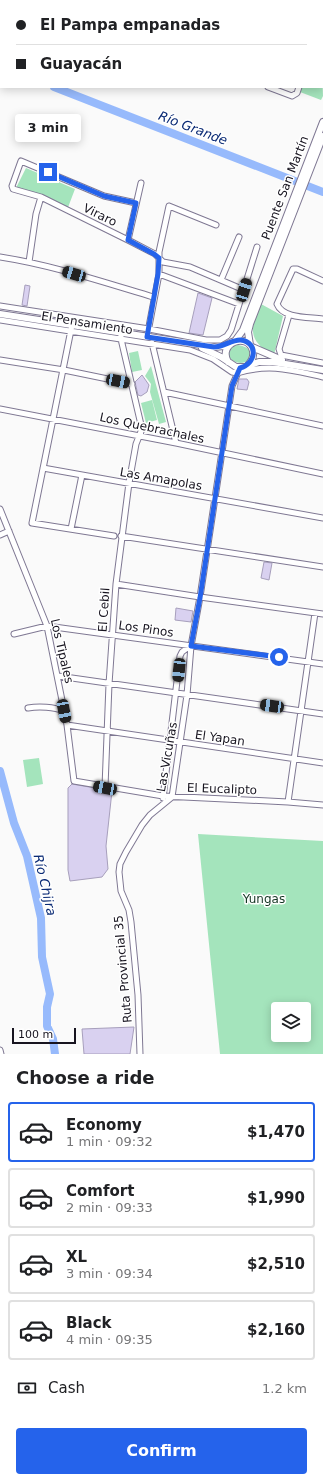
<!DOCTYPE html>
<meta charset="utf-8">
<style>
body{margin:0;font-family:"DejaVu Sans",sans-serif;background:#f2f2f2;color:#202124;height:100vh;display:flex;flex-direction:column;font-size:15px;white-space:nowrap}
*{box-sizing:border-box;margin:0}
p{font-size:13px;color:#757577}
.icon{flex:none;width:22px;height:22px;fill:none;stroke:currentColor;stroke-width:2;stroke-linecap:round;stroke-linejoin:round}
.map{position:relative;height:1054px;overflow:hidden}
.details{display:flex;flex-direction:column;background:#fff;flex:1}
.details>*{flex:none}
.banner{position:absolute;left:0px;top:0px;width:323px;height:88px;box-shadow:0 2px 10px #0003;display:grid;align-content:center;height:88px;padding:0 16px;background:#fff}
.buttons{position:absolute;left:271px;top:1002px;display:grid;gap:8px}
.buttons a{display:grid;place-items:center;width:40px;height:40px;border-radius:4px;background:#fff;box-shadow:0 2px 10px #0003;font-size:20px}
.scale{position:absolute;left:12px;bottom:10px;width:64px;box-sizing:border-box;padding-left:4px;border:2px solid #17141f;border-top:0;font-size:11px;line-height:14px;white-space:nowrap;color:#17141f;-webkit-text-stroke:3px #fff;paint-order:stroke}
.end{position:absolute;width:18px;height:18px;margin:-9px;border:5px solid #2563eb;background:#fff;box-shadow:0 0 0 2px #fff}
.from{border-radius:50%}
.bubble{position:absolute;height:28px;border-radius:4px;background:#fff;box-shadow:0 2px 10px #0003;font-size:13px;font-weight:600;line-height:28px;text-align:center}
.car{position:absolute;width:12px;height:24px;margin:-12px -6px;border-radius:5px;box-shadow:0 0 3px 1px #0007;background:linear-gradient(#222 24%,#8ab4d8 0 40%,#222 0 76%,#8ab4d8 0 86%,#222 0)}
.banner b{display:flex;align-items:center;gap:14px;height:38px;font-size:15px}
.banner b+b{border-top:1px solid #e0e0e0}
.banner i{width:10px;height:10px;background:#202124}
ul{padding:0;list-style:none}
li{display:flex;align-items:center;gap:12px;height:60px;margin:0 8px 6px;padding:0 8px;border:2px solid #e0e0e0;border-radius:4px}
li div{flex:1}
li b{display:block;font-size:15px}
li em{font-style:normal;font-weight:600}
li.selected{border-color:#2563eb}
li>.icon{width:36px;height:36px;stroke-width:1.5}
h2{padding:0 16px;font-size:18px;line-height:48px}
.pay{display:flex;align-items:center;gap:10px;height:44px;padding:0 16px;font-size:15px}
.pay p{margin-inline-start:auto}
.primary-button{display:flex;gap:8px;margin-top:auto;padding:8px 16px}
.primary-button a{flex:1;height:46px;border-radius:4px;background:#2563eb;color:#fff;font-size:16px;font-weight:600;line-height:46px;text-align:center}
.map>svg:first-child{display:block}
.green{fill:#a4e4bc;fill-rule:evenodd}
.lines{fill:none;stroke-linecap:round;stroke-linejoin:round}
.river{stroke:#97bafc;stroke-width:8}
.building{fill:#d9d1f0;stroke:#a79fbc}
.minor-casing{stroke:#7f7893;stroke-width:7}
.major-casing{stroke:#7f7893;stroke-width:8}
.minor{stroke:#fff;stroke-width:5}
.major{stroke:#fff;stroke-width:6}
.route{stroke:#2563eb;stroke-width:5}
.labels{text-anchor:middle;dominant-baseline:central;stroke-width:3;stroke-linejoin:round;paint-order:stroke}
.street-label{font-size:12px;fill:#17141f;stroke:#fff}
.park-label{font-size:12px;fill:#143623;stroke:#fff}
.water-label{font-size:13px;font-style:italic;fill:#0b2b75;stroke:#fff}
</style>
<div class="map">
<svg width="323" height="1054" viewBox="0 0 323 1054">
<rect width="100%" height="100%" fill="#fafafa"/>
<!-- green -->
<path class="green" d="M322,70L323,96L321,100L300,92L302,87H322Z
M26,168L75,189L67,210L16,188Z
M261,304L283,316L274,355C248,342 249,328 261,304Z
M236,345C242,345 247,347 251,352L250,359C243,365 235,364 229,357V349Z
M138,351L142,370L132,372L129,353Z
M151,366L166,422L159,424L150,392L151,384L145,376Z
M152,400L157,420L146,423L141,403Z
M39,758L43,784L27,787L23,760Z
M198,834L323,841V1054H220ZM278,1009H304V1035H278Z"/>
<g class="lines">
<!-- river -->
<path class="river" d="M0,66H1
M54,87L323,192
M0,771L14,823L27,856L41,918L42,957L50,994L47,1007V1026L53,1039L55,1054"/>
</g>
<!-- building -->
<path class="building" d="M25,285L30,286L27,306L22,305Z
M198,293L212,298L203,335L189,333Z
M142,375L149,385L147,392L141,396L138,395L135,382Z
M239,379H247L249,382L247,390L237,389Z
M264,562L272,563L269,580L261,578Z
M176,608L193,611L191,622L175,620Z
M72,784L112,791L106,846L108,869L102,877L70,881L68,870V788Z
M134,1027L130,1054H84L82,1029Z"/>
<g class="lines">
<!-- minor casing -->
<g class="minor-casing">
<path id="minor" d="M92,0L93,1
M131,0L133,1
M214,0L217,1
M305,0L308,1
M139,1L140,0
M322,12L323,7
M268,87L292,96L297,93L299,87
M136,203L104,196L21,161L12,186L13,189L41,197L128,240L155,254L163,262L190,267L244,290
M128,240L141,183
M0,257C52,265 103,282 153,297
M29,262L36,214L41,197
M159,274L239,304
M221,280L239,237
M323,281L297,269H293L277,304C283,319 309,317 323,319
M0,306L149,329L206,340H220L227,336L231,330L257,247
M289,315L279,349L281,355L323,363
M0,320L190,350L213,359L232,372L237,373
M72,325L32,523L114,536
M147,337L159,274V252L169,206L216,225
M152,343L176,443
M0,360L64,370L132,384
M237,373C270,363 291,370 323,377
M164,392L323,426
M0,409L176,443L323,474
M43,468L323,518
M0,509L47,626L67,725L74,781L163,796L288,802L323,805
M71,529L82,475
M0,535L9,531
M121,536L323,567
M116,584L200,597L323,614
M14,634L47,626L323,664
M58,676L323,714
M28,708C39,706 54,707 64,711
M67,725L323,763
M105,787L109,684L116,584L129,483L136,444L142,429L121,339V332
M163,798L180,656L182,652L190,646
M288,802L315,613
M0,1050L1,1054
M140,1054L138,995L131,922L129,910L121,891L119,872L120,864L126,852L142,825L150,815L172,797L187,695L191,646L200,597L232,386L240,368"/>
</g>
<!-- major casing -->
<g class="major-casing">
<path id="major" d="M0,314L214,347L224,346L232,342
M235,341L243,330L323,122
M250,345L248,332L250,324L323,136
M252,347L282,360
M202,348L221,357L236,367H245L259,362H273L323,370
M228,362C217,343 248,331 253,351C254,357 252,361 248,365"/>
</g>
<!-- minor -->
<use href="#minor" class="minor"/>
<!-- major -->
<use href="#major" class="major"/>
</g>
<g class="lines">
<!-- route -->
<path class="route" d="M48,172L104,196L136,203L128,240L154,254L159,258L158,274L147,337L214,347C223,347 233,339 241,340C259,343 256,364 240,368L232,386L200,598L191,646L279,657"/>
</g>
<g class="labels">
<!-- street labels -->
<g class="street-label">
<text transform="translate(285 188) rotate(-69)">Puente San Martín</text>
<text transform="translate(100 215) rotate(26)">Viraro</text>
<text transform="translate(87 323) rotate(9)">El Pensamiento</text>
<text transform="translate(152 428) rotate(12)">Los Quebrachales</text>
<text transform="translate(161 479) rotate(10)">Las Amapolas</text>
<text transform="translate(104 610) rotate(-86)">El Cebil</text>
<text transform="translate(146 629) rotate(8)">Los Pinos</text>
<text transform="translate(62 651) rotate(77)">Los Tipales</text>
<text transform="translate(220 738) rotate(8)">El Yapan</text>
<text transform="translate(167 757) rotate(-80)">Las Vicuñas</text>
<text transform="translate(222 789) rotate(2)">El Eucalipto</text>
<text transform="translate(123 969) rotate(-95)">Ruta Provincial 35</text>
</g>
<!-- park labels -->
<g class="park-label">
<text x="264" y="899">Yungas</text>
</g>
<!-- water labels -->
<g class="water-label">
<text transform="translate(193 128) rotate(21)">Río Grande</text>
<text transform="translate(45 885) rotate(77)">Río Chijra</text>
</g>
</g>
</svg>
<div class="buttons">
<a><svg class="icon" aria-label="layers" viewBox="0 0 24 24"><path d="M12 4l9 5-9 5-9-5zM3 14l9 5 9-5"/></svg></a>
</div>
<div class="scale">100 m</div>
<i class="end from" style="left:279px;top:657px"></i>
<i class="end" style="left:48px;top:172px"></i>
<div class="bubble" style="left:15px;top:114px;width:66px">3 min</div>
<i class="car" style="left:74px;top:274px;rotate:286deg"></i>
<i class="car" style="left:244px;top:290px;rotate:17deg"></i>
<i class="car" style="left:118px;top:381px;rotate:101deg"></i>
<i class="car" style="left:179px;top:670px;rotate:186deg"></i>
<i class="car" style="left:272px;top:706px;rotate:278deg"></i>
<i class="car" style="left:64px;top:711px;rotate:169deg"></i>
<i class="car" style="left:105px;top:788px;rotate:281deg"></i>
<div class="banner">
<b><i class="from"></i>El Pampa empanadas</b>
<b><i></i>Guayacán</b>
</div>
</div>
<section class="details">
<h2>Choose a ride</h2>
<ul>
<li class="selected"><svg class="icon" aria-label="car" viewBox="0 0 24 24"><path d="M5 17H2v-5l4-1 3-4h7l3 4 3 1v5h-3M9 17h6M6 11h13"/><circle cx="7" cy="17" r="2"/><circle cx="17" cy="17" r="2"/></svg><div><b>Economy</b><p>1 min · 09:32</p></div><em>$1,470</em></li>
<li><svg class="icon" aria-label="car" viewBox="0 0 24 24"><path d="M5 17H2v-5l4-1 3-4h7l3 4 3 1v5h-3M9 17h6M6 11h13"/><circle cx="7" cy="17" r="2"/><circle cx="17" cy="17" r="2"/></svg><div><b>Comfort</b><p>2 min · 09:33</p></div><em>$1,990</em></li>
<li><svg class="icon" aria-label="car" viewBox="0 0 24 24"><path d="M5 17H2v-5l4-1 3-4h7l3 4 3 1v5h-3M9 17h6M6 11h13"/><circle cx="7" cy="17" r="2"/><circle cx="17" cy="17" r="2"/></svg><div><b>XL</b><p>3 min · 09:34</p></div><em>$2,510</em></li>
<li><svg class="icon" aria-label="car" viewBox="0 0 24 24"><path d="M5 17H2v-5l4-1 3-4h7l3 4 3 1v5h-3M9 17h6M6 11h13"/><circle cx="7" cy="17" r="2"/><circle cx="17" cy="17" r="2"/></svg><div><b>Black</b><p>4 min · 09:35</p></div><em>$2,160</em></li>
</ul>
<div class="pay"><svg class="icon" aria-label="cash" viewBox="0 0 24 24"><path d="M3 7h18v10H3z"/><circle cx="12" cy="12" r="2"/></svg>Cash<p>1.2 km</p></div>
<div class="primary-button"><a>Confirm</a></div>
</section>
